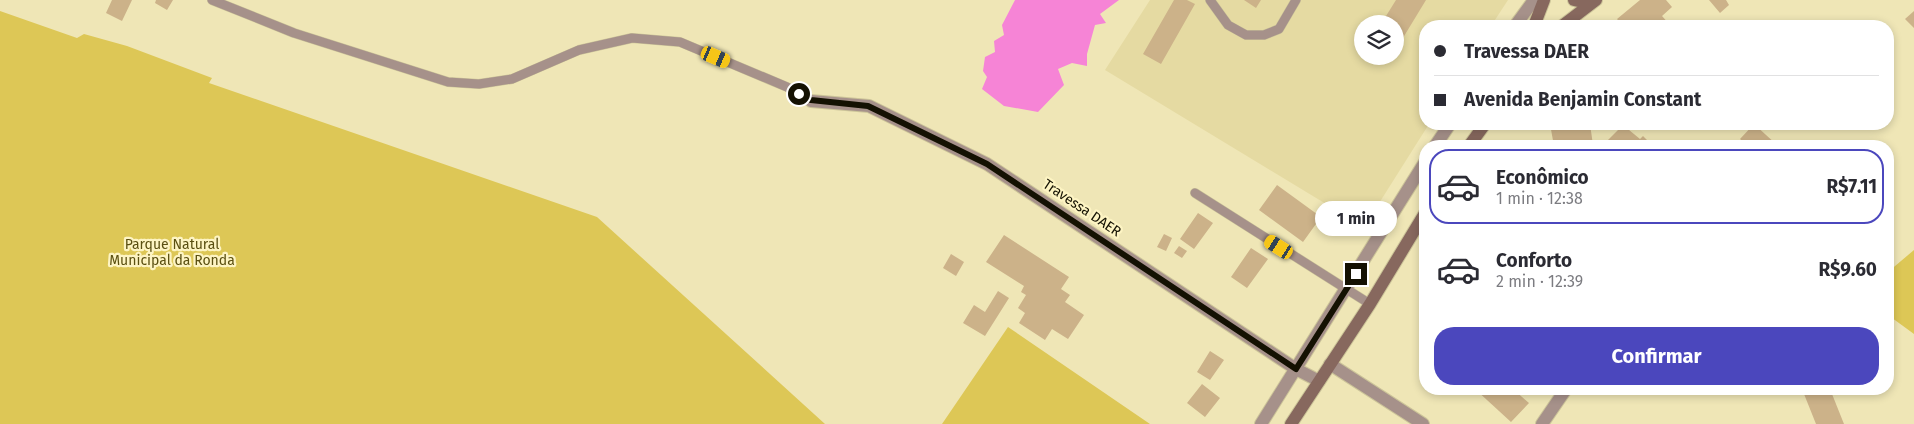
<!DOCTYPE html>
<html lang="pt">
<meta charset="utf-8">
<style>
body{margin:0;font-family:"Fira Sans",sans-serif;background:#f7f7f7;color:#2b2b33;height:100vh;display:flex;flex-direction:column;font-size:19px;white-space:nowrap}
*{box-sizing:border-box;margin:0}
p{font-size:16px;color:#7c7c81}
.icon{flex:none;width:28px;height:28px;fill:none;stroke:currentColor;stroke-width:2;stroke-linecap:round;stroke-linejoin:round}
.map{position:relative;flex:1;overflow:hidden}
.side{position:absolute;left:1419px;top:140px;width:475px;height:255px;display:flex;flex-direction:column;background:#fff;border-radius:20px;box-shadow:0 2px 8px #0003}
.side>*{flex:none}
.hud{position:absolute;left:1419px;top:20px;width:475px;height:110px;border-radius:20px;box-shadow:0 2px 8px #0003;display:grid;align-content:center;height:110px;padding:0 15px;background:#fff}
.fabs{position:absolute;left:1354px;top:15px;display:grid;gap:10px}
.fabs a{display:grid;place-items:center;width:50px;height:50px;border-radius:50%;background:#fff;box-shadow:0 2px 8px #0003;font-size:25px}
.end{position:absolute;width:22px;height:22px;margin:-11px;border:6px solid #141102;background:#fff;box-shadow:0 0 0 2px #fff}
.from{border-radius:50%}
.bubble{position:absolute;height:35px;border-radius:18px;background:#fff;box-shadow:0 2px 8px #0003;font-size:16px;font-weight:700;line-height:35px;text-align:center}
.car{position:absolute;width:15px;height:30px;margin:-15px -8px;border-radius:6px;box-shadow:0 0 4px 1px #0007;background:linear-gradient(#f5c518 24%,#345 0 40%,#f5c518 0 76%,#345 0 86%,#f5c518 0)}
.hud b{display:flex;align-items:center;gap:18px;height:48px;font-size:19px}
.hud b+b{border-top:1px solid #e1e1e2}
.hud i{width:12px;height:12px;background:#2b2b33}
ul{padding:9px 0 0;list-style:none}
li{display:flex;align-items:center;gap:15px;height:75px;margin:0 10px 8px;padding:0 5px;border:2px solid transparent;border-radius:20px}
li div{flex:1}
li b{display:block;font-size:19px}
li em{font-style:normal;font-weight:700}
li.active{border-color:#4b47bd}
li>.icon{width:45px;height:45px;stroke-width:1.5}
.action{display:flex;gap:10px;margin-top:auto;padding:10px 15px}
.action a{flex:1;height:58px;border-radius:20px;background:#4b47bd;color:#fff;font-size:20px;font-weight:700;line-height:58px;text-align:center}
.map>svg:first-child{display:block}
.built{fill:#e5daa2;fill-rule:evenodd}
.green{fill:#ddc756}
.water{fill:#f684d6}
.building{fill:#ccb289}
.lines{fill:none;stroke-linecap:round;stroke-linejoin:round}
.lane-casing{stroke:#ccc499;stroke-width:10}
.street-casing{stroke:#ccc499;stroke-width:14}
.secondary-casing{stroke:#ccc499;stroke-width:14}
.lane{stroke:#a6918a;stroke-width:9}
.street{stroke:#a6918a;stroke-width:12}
.secondary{stroke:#87685e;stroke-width:12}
.route{stroke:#141102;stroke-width:6}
.labels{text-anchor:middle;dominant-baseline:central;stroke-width:4.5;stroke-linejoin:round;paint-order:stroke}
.street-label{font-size:14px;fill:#141102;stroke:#fdf4c3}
.park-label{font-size:14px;fill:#5a4f11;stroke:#fdf4c3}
</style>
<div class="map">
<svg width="1914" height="424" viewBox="0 0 1914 424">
<rect width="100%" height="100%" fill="#efe6b6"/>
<!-- built -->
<path class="built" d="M1150,0H1508L1491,26H1425V124H1429L1364,227L1105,70ZM1362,24H1395V56H1362Z"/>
<!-- green -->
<path class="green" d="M0,11L77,38L84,34L127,46L212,78L209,83L597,217L825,424H0Z
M1914,250V334L1888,315V272Z
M1008,327L1150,424H942Z"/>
<!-- water -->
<path class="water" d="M1015,0H1119L1100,14L1106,23L1095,25L1087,54V66L1072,63L1058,69L1064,85L1038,112L1004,106L982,89L987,77L983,71L985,57L995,52L994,41L1004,35L1002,25Z"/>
<!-- building -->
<path class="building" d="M112,0H132L122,21L106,13Z
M156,0H173L167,10L155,3Z
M1174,0H1187L1195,4L1161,64L1143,54Z
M1244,0H1261L1256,8Z
M1396,0H1426L1395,51V24H1381Z
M1640,0H1666L1672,7L1662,16L1671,26H1623L1617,19Z
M1709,0H1726L1729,5L1720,13Z
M1914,11V28L1905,19Z
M1550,124H1590L1593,145L1554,146Z
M1754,124L1777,145L1776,146H1748L1740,139Z
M1623,125L1640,139L1643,136L1652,145L1602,146Z
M1277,185L1321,217L1303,242L1259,210Z
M1198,213L1213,223L1194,249L1180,239Z
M1164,234L1172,238L1166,251L1157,247Z
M1004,235L1069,277L1061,289L1070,295L1065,302L1084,315L1068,339L1052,329L1045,340L1019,323L1025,313L1018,308L1026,295L1021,292L1024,286L986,262Z
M1179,246L1187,251L1182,258L1174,253Z
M1251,248L1268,259L1247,288L1231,277Z
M951,254L964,262L956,276L943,268Z
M998,291L1009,298L985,336L963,323L974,305L985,312Z
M1210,351L1224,360L1210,380L1197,372Z
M1202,384L1220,398L1205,417L1187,403Z
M1475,389H1513L1529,403L1511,422Z
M1802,389H1830L1844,424H1816Z"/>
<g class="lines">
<!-- lane casing -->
<g class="lane-casing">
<path id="lane" d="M212,0L294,33L448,82L479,84L512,79L579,50L632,38L680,42L787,87L811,101
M1210,0L1228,25L1246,35H1264L1279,29L1296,0
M1571,19L1580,26
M1195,193L1370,304"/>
</g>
<!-- street casing -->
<g class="street-casing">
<path id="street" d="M1515,26L1534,0
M811,101L869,106L987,164L1296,369L1319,381
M1435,146L1450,124
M1330,364L1423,424
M1261,424L1425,162
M1542,424L1566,389"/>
</g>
<!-- secondary casing -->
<g class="secondary-casing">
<path id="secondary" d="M1574,0L1591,4
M1534,26L1544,0
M1562,26L1596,0
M1469,146L1485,124
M1291,424L1370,304L1425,213"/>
</g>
<!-- lane -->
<use href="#lane" class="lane"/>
<!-- street -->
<use href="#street" class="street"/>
<!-- secondary -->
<use href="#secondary" class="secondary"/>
</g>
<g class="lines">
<!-- route -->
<path class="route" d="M799,94L811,100L868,106L987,164L1296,369L1356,274"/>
</g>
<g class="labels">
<!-- street labels -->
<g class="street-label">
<text transform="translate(1082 208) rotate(34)">Travessa DAER</text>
</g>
<!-- park labels -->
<g class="park-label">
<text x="172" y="244">Parque Natural<tspan x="172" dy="16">Municipal da Ronda</tspan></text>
</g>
</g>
</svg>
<div class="fabs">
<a><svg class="icon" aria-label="layers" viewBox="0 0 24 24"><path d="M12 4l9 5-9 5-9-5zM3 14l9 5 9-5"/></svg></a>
</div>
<i class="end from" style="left:799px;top:94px"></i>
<i class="end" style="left:1356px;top:274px"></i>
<div class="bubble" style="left:1315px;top:201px;width:82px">1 min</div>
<i class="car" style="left:716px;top:57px;rotate:113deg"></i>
<i class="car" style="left:1279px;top:247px;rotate:302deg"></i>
<div class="hud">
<b><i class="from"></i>Travessa DAER</b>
<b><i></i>Avenida Benjamin Constant</b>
</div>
<section class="side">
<ul>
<li class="active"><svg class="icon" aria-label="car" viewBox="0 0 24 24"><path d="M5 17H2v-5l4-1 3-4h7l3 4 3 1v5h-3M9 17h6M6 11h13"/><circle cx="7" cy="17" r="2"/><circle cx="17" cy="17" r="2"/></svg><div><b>Econômico</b><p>1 min · 12:38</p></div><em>R$7.11</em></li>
<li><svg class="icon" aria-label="car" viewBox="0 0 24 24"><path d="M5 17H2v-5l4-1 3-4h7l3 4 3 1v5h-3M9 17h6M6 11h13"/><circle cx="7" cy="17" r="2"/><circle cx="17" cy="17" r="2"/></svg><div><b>Conforto</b><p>2 min · 12:39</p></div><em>R$9.60</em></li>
</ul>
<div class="action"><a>Confirmar</a></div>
</section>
</div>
